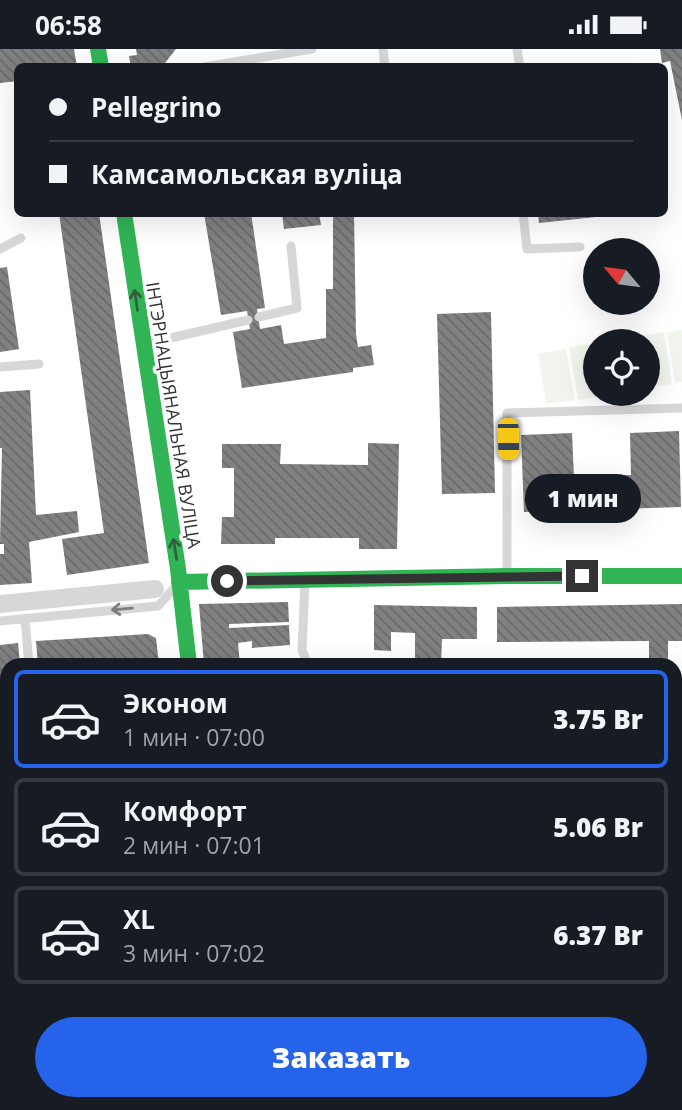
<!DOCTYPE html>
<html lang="ru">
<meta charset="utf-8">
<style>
body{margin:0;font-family:"Open Sans",sans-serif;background:#242831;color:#f1f3f6;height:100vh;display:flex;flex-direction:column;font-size:26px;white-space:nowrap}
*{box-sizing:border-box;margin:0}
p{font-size:23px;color:#9ea1a6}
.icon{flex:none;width:38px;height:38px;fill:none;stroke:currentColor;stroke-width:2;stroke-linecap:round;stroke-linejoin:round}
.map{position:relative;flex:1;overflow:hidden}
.panel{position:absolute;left:0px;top:609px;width:682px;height:453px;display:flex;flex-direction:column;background:#171b24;border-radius:21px 21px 0 0;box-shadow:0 7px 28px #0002}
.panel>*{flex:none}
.banner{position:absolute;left:14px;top:14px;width:654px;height:154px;border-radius:10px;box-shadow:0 7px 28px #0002;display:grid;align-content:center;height:154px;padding:0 35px;background:#171b24}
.needle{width:46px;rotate:299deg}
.tools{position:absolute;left:583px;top:189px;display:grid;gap:14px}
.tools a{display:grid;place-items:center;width:77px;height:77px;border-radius:50%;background:#171b24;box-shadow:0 7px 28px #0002;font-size:35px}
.end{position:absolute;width:32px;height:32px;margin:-16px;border:9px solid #333;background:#fff;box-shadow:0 0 0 4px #fff}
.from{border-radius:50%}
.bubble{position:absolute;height:49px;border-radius:24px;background:#171b24;box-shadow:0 7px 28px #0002;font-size:23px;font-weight:800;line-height:49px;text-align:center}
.car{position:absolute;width:21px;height:42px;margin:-21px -10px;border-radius:9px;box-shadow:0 0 5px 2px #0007;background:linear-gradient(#f5c518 24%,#345 0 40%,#f5c518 0 76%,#345 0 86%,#f5c518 0)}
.banner b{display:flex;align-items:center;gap:24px;height:66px;font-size:26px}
.banner b+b{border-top:2px solid #363941}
.banner i{width:18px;height:18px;background:#f1f3f6}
ul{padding:12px 0 0;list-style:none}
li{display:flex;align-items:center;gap:21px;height:98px;margin:0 14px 10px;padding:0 21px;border:4px solid #363941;border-radius:10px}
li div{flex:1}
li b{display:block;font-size:26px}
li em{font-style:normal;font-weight:800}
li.active{border-color:#2563eb}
li>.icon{width:63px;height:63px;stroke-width:1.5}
.primary-button{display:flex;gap:14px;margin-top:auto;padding:14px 35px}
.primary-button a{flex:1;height:80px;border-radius:42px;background:#2563eb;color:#fff;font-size:28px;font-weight:800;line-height:80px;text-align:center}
.status{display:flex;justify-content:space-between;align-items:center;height:49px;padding:0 35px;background:#171b24;direction:ltr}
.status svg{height:19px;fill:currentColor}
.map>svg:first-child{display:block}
.green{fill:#f1f5ed}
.building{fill:url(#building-back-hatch)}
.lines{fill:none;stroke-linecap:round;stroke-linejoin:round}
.lane{stroke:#d7d7d7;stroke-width:9}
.street{stroke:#d7d7d7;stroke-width:18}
.fast{stroke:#30b455;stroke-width:16}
.slow{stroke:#ff9f0a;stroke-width:16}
.jam{stroke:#e5322d;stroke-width:16}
.oneway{stroke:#32603f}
.oneway2{stroke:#7d7d7d}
.route{stroke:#333;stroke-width:9}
.labels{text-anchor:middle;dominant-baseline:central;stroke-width:7;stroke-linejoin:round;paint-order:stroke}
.street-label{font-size:18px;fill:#333;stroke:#fff}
</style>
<div class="status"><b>06:58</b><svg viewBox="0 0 49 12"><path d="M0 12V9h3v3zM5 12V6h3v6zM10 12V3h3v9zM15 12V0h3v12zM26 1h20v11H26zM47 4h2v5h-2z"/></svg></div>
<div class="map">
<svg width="682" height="1061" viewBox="0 0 682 1061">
<defs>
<pattern id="building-back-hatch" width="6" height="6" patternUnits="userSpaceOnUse" patternTransform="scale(1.75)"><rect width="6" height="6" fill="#818181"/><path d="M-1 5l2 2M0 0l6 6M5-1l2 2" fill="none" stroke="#6a6a6a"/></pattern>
</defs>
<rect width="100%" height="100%" fill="#fff"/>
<!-- green -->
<path class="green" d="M682,281V333L675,334L667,284Z
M664,283L672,335L648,339V292H606Z
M595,294V345H615L578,351L569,298Z
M566,300L575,351L546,355L538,305Z"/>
<!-- building -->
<path class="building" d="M0,0H74L77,18H18V32L0,34Z
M136,0H176L165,14L166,18H131L129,7L137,6Z
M660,0H682V71L670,12L662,14Z
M59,164H99L149,514L67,526L62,490L104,484Z
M204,164H251L265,259L257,260L260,280L281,276L284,295L326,289V240H333V164H354L356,285L358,298L371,296L374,316L353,319V323L242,339L233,283L250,280L247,262L221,266Z
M282,164H319L321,176L284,180Z
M538,164H615V166L539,174Z
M7,218L19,300L0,303V219Z
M491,263L495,444L442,445L437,265Z
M30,341L36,466L77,462L79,483L29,493L32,534L0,536V505H4V495H0L2,399H0V343Z
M679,382L681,458L524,463L521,386L572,384L574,428L631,426L630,384Z
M368,394L399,395L397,500H359V489H275V495H221L222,468H234V419H222V395H281L280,415L368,416Z
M288,553L289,573L229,575V579L289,576L290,596L252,599V592L238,594L240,616H204L199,555Z
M682,555V592H668V613H649V592L497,593V558Z
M374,556L477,558V590H442L441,616H415V584L391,583V602L374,601Z
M148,585L156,589L159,616H38L36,592Z
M18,594L20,616H7V639L0,640V596Z
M676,788H682V821H676Z
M682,842V894L676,896V843Z
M676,972H682V1016H676Z
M0,1039L4,1048L7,1047V1055H12L15,1061H0Z"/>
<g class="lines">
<!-- lane -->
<path class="lane" d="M383,0L385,18
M517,0L520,18
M204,18L312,0
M523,164L527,200L580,198
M0,200L21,189
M259,268L297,259L291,197
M145,295L248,271
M0,318L39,315
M507,525V364L682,359
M305,532L302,601L308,616
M25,569L29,616
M0,572L158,557L176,537
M0,654H7
M676,663H682
M676,735H682
M676,838L682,836
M676,941L682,945
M108,1055L111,1061"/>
<!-- street -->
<path class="street" d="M0,555L155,540"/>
<!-- fast -->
<path class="fast" d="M98,0L101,18
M124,164L178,520L189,616
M179,533L507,527H682
M676,1042H682
M141,1061L154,1055"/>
<!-- slow -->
<path class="slow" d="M618,1061H628"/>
<!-- jam -->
<path class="jam" d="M243,1055L244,1061"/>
</g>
<!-- one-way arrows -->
<defs><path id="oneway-shaft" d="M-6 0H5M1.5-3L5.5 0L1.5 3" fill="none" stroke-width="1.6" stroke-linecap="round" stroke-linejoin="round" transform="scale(1.75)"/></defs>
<g class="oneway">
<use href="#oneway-shaft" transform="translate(136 251) rotate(-98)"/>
<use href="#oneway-shaft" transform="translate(175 500) rotate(-99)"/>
</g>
<use class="oneway2" href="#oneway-shaft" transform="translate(122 560) rotate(175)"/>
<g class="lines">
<!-- route -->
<path class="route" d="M227,532L582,527"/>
</g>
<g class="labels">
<!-- street labels -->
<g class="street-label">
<text transform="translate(174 366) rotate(81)">ІНТЭРНАЦЫЯНАЛЬНАЯ ВУЛІЦА</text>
</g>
</g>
</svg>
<div class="tools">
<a><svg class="needle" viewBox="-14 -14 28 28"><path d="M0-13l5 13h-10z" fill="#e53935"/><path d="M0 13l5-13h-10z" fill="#9ea1a6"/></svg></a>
<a><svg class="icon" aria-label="locate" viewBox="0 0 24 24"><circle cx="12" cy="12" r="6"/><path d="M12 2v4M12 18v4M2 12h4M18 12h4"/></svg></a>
</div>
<i class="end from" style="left:227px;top:532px"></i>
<i class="end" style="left:582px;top:527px"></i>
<div class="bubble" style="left:525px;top:425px;width:116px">1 мин</div>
<i class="car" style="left:508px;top:390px;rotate:179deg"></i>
<div class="banner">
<b><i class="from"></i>Pellegrino</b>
<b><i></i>Камсамольская вуліца</b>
</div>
<section class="panel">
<ul>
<li class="active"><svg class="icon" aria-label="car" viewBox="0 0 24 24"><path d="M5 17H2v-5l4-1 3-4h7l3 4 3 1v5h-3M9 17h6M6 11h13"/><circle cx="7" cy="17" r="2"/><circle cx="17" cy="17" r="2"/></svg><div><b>Эконом</b><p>1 мин · 07:00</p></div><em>3.75 Br</em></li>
<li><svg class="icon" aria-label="car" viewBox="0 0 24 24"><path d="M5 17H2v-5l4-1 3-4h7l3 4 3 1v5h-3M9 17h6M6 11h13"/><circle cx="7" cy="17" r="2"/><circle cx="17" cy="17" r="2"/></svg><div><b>Комфорт</b><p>2 мин · 07:01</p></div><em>5.06 Br</em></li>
<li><svg class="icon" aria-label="car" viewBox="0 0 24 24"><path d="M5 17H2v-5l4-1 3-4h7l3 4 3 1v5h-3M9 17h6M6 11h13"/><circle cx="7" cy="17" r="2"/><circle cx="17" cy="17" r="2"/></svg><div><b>XL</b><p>3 мин · 07:02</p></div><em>6.37 Br</em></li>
</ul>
<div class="primary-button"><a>Заказать</a></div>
</section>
</div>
